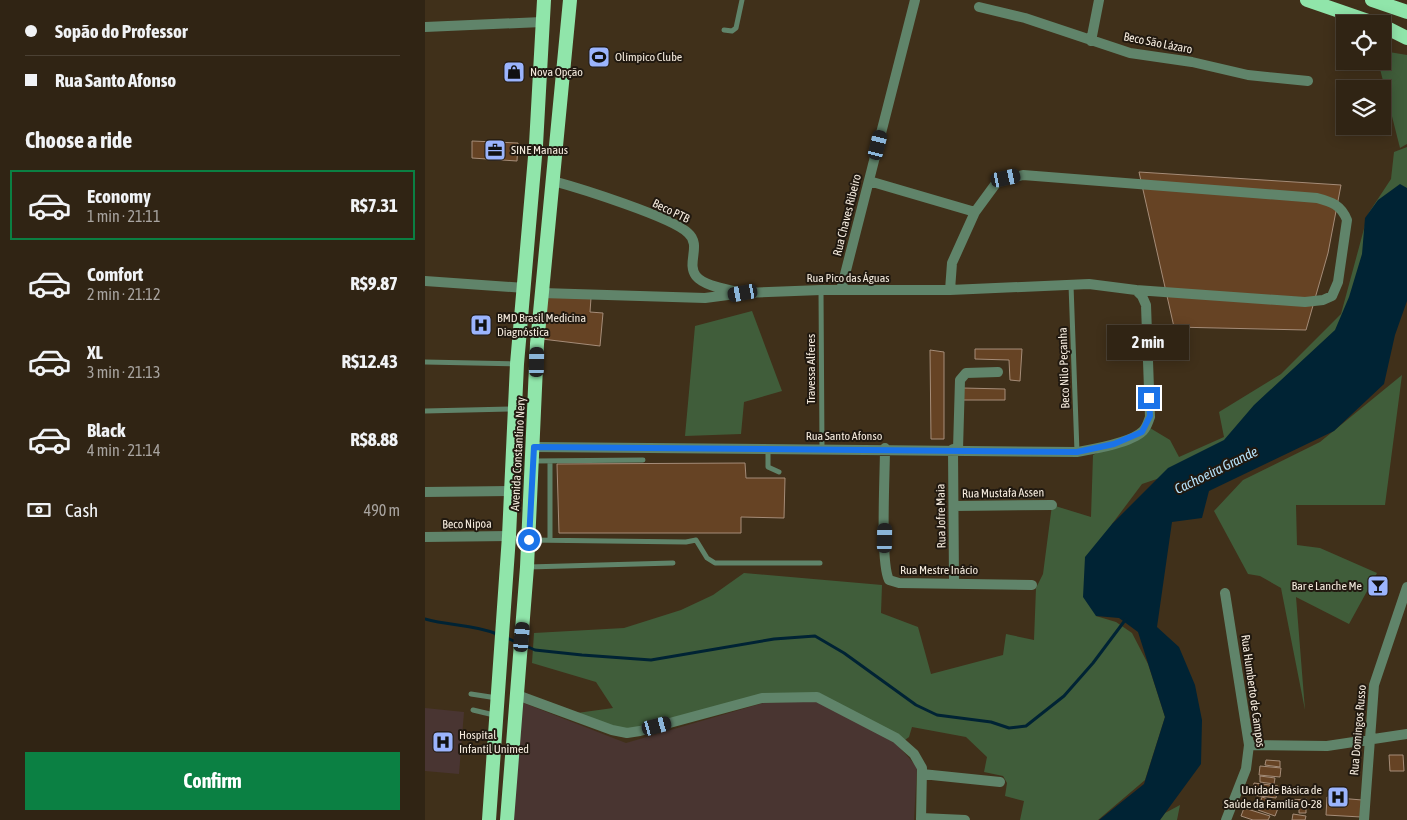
<!DOCTYPE html>
<meta charset="utf-8">
<style>
body{margin:0;font-family:"Asap Condensed",sans-serif;background:#382c1d;color:#f1f3f6;height:100vh;display:flex;flex-direction:column;font-size:19px;white-space:nowrap}
*{box-sizing:border-box;margin:0}
p{font-size:16px;color:#a8a4a0}
.icon{flex:none;width:28px;height:28px;fill:none;stroke:currentColor;stroke-width:2;stroke-linecap:round;stroke-linejoin:round}
.map{position:relative;flex:1;overflow:hidden}
.side{display:flex;flex-direction:column;background:#302414;width:425px}
.side>*{flex:none}
.banner{display:grid;align-content:center;height:110px;padding:0 25px;background:#302414}
.buttons{position:absolute;left:911px;top:15px;display:grid;gap:10px}
.buttons a{display:grid;place-items:center;width:55px;height:55px;border-radius:0px;background:#302414;box-shadow:0 2px 12px #0003,0 0 0 1px #4b4134;font-size:25px}
.end{position:absolute;width:22px;height:22px;margin:-11px;border:6px solid #1a73e8;background:#fff;box-shadow:0 0 0 2px #fff}
.from{border-radius:50%}
.bubble{position:absolute;height:35px;border-radius:0px;background:#302414;box-shadow:0 2px 12px #0003,0 0 0 1px #4b4134;font-size:16px;font-weight:700;line-height:35px;text-align:center}
.car{position:absolute;width:15px;height:30px;margin:-15px -8px;border-radius:6px;box-shadow:0 0 4px 1px #0007;background:linear-gradient(#222 24%,#8ab4d8 0 40%,#222 0 76%,#8ab4d8 0 86%,#222 0)}
.banner b{display:flex;align-items:center;gap:18px;height:48px;font-size:19px}
.banner b+b{border-top:1px solid #4b4134}
.banner i{width:12px;height:12px;background:#f1f3f6}
ul{padding:0;list-style:none}
li{display:flex;align-items:center;gap:15px;height:70px;margin:0 10px 8px;padding:0 15px;border:2px solid transparent;border-radius:0px}
li div{flex:1}
li b{display:block;font-size:19px}
li em{font-style:normal;font-weight:700}
li.selected{border-color:#0b8043}
li>.icon{width:45px;height:45px;stroke-width:1.5}
h2{padding:0 25px;font-size:22px;line-height:60px}
.pay{display:flex;align-items:center;gap:12px;height:55px;padding:0 25px;font-size:19px}
.pay p{margin-inline-start:auto}
.action{display:flex;gap:10px;margin-top:auto;padding:10px 25px}
.action a{flex:1;height:58px;border-radius:0px;background:#0b8043;color:#fff;font-size:20px;font-weight:700;line-height:58px;text-align:center}
main{display:flex;flex:1;min-height:0}
.map>svg:first-child{display:block}
.education{fill:#493531}
.medical{fill:#493532}
.green{fill:#405d3a}
.water{fill:#002334}
.lines{fill:none;stroke-linecap:round;stroke-linejoin:round}
.stream{stroke:#002334;stroke-width:3}
.building{fill:#664324;stroke:#a58c78}
.service{stroke:#60846a;stroke-width:5}
.minor{stroke:#60846a;stroke-width:10}
.trunk{stroke:#90e5aa;stroke-width:14}
.route{stroke:#1a73e8;stroke-width:6}
.labels{text-anchor:middle;dominant-baseline:central;stroke-width:4;stroke-linejoin:round;paint-order:stroke}
.street-label{font-size:12px;fill:#f4eadd;stroke:#211910}
.poi-label{font-size:12px;fill:#f4eadd;stroke:#211910;text-anchor:start}
.water-label{font-size:14px;font-style:italic;fill:#b3e0f8;stroke:#211910}
</style>
<main>
<section class="side">
<div class="banner">
<b><i class="from"></i>Sopão do Professor</b>
<b><i></i>Rua Santo Afonso</b>
</div>
<h2>Choose a ride</h2>
<ul>
<li class="selected"><svg class="icon" aria-label="car" viewBox="0 0 24 24"><path d="M5 17H2v-5l4-1 3-4h7l3 4 3 1v5h-3M9 17h6M6 11h13"/><circle cx="7" cy="17" r="2"/><circle cx="17" cy="17" r="2"/></svg><div><b>Economy</b><p>1 min · 21:11</p></div><em>R$7.31</em></li>
<li><svg class="icon" aria-label="car" viewBox="0 0 24 24"><path d="M5 17H2v-5l4-1 3-4h7l3 4 3 1v5h-3M9 17h6M6 11h13"/><circle cx="7" cy="17" r="2"/><circle cx="17" cy="17" r="2"/></svg><div><b>Comfort</b><p>2 min · 21:12</p></div><em>R$9.87</em></li>
<li><svg class="icon" aria-label="car" viewBox="0 0 24 24"><path d="M5 17H2v-5l4-1 3-4h7l3 4 3 1v5h-3M9 17h6M6 11h13"/><circle cx="7" cy="17" r="2"/><circle cx="17" cy="17" r="2"/></svg><div><b>XL</b><p>3 min · 21:13</p></div><em>R$12.43</em></li>
<li><svg class="icon" aria-label="car" viewBox="0 0 24 24"><path d="M5 17H2v-5l4-1 3-4h7l3 4 3 1v5h-3M9 17h6M6 11h13"/><circle cx="7" cy="17" r="2"/><circle cx="17" cy="17" r="2"/></svg><div><b>Black</b><p>4 min · 21:14</p></div><em>R$8.88</em></li>
</ul>
<div class="pay"><svg class="icon" aria-label="cash" viewBox="0 0 24 24"><path d="M3 7h18v10H3z"/><circle cx="12" cy="12" r="2"/></svg>Cash<p>490 m</p></div>
<div class="action"><a>Confirm</a></div>
</section>
<div class="map">
<svg width="982" height="820" viewBox="0 0 982 820">
<rect width="100%" height="100%" fill="#40301a"/>
<!-- education -->
<path class="education" d="M391,701L468,740L492,767L489,820H88L96,702L201,743L338,703Z"/>
<!-- medical -->
<path class="medical" d="M0,708L39,712L34,774L0,771Z"/>
<!-- green -->
<path class="green" d="M958,51L982,55V144L975,148L953,61H958Z
M982,147V217L952,328L800,456L717,484L687,524L671,616L691,622L707,633L723,664L740,717L720,780L673,820H595L599,801L580,796L582,783L578,776L559,772L562,757L541,737L487,727L484,737L476,743L406,703L337,698L202,733L145,714L188,708L171,682L107,663L109,633L199,628L256,610L288,595L319,573L457,585L456,613L493,627L506,674L578,655L581,634L609,640L611,588L618,574L627,505L666,517L668,455L725,428L745,440L754,457L799,437L794,412L856,374L916,314L943,214L966,179L969,152Z
M327,311L357,391L319,402L316,434L260,436L270,326Z
M977,375L960,505H871L872,545L895,548L952,573L924,624L871,597L880,710L856,588L835,576L823,574L789,511L818,480L895,442Z
M755,805L752,820H735L740,813Z"/>
<!-- water -->
<path class="water" d="M975,184L982,188V301L970,335L959,384L909,431L784,491L777,518L747,522L732,627L754,647L770,685L777,720L776,764L735,820H674L719,784L740,717L713,632L694,618L671,616L658,597L660,557L687,524L743,468L799,440L829,405L910,330L924,297L937,254L940,218L953,200Z"/>
<g class="lines">
<!-- stream -->
<path class="stream" d="M0,619C24,626 49,624 72,634
M80,637L93,643
M101,646L110,650L157,655L226,660L349,639L390,636L419,653L491,705L512,715L566,722L584,728L601,726L639,696L668,663L701,619"/>
</g>
<!-- building -->
<path class="building" d="M47,141L93,143L92,161L47,158Z
M714,172L916,185L903,253L881,330L749,327Z
M120,294L166,298L165,312L178,313L175,346L117,339Z
M550,349H597L595,381L585,380L584,360L550,359Z
M505,350L519,352V439H506Z
M538,388L580,389V400H537Z
M320,463L321,478H360L359,518L316,517V533H134L132,464Z
M964,755H978L979,771H965Z
M841,760L855,761V767L840,765Z
M835,766L856,768L855,777L834,775Z
M835,776L850,778L849,784L835,782Z
M829,783L853,786L851,798L827,795Z
M837,797L855,803L850,816L833,810Z
M902,797L937,800L936,817L901,815Z
M882,799V805H868L867,800Z
M874,807L881,808V813H874Z
M819,808L845,816L843,820H828L816,816Z
M868,814L881,816L880,820H867Z"/>
<g class="lines">
<!-- service -->
<path class="service" d="M299,30L307,31L311,28L317,0
M646,285L652,452
M396,290L397,449
M0,362L92,364
M0,411L90,409
M343,450V467L354,472
M109,461L218,460
M125,461V540
M104,540L261,542L271,540L282,558L290,563H395
M103,567L248,563
M46,694L72,698
M48,710L69,715"/>
<!-- minor -->
<path class="minor" d="M554,7L600,18L705,53L767,62L823,75L883,81
M0,27L117,22
M666,41L674,0
M128,181C154,188 247,217 263,233C277,245 261,263 271,276C279,286 301,289 313,292
M444,181L550,212
M0,281L100,288
M416,290L490,0
M525,290L527,263L550,212L572,182L598,175L892,198C907,202 916,205 922,220L913,282L907,296L898,300L880,302L711,290
M109,447L652,452C669,449 706,443 718,431C722,427 723,422 725,417L721,305L717,296L711,290L664,284L525,290H396L318,293L280,298L117,293
M460,448C460,474 455,562 464,580L474,583L607,585
M528,449L529,582
M533,449L535,380L541,373L573,372
M0,492L86,491
M529,506L627,505
M0,537L84,536
M800,593L824,745L821,769L801,820
M92,695L187,730L202,733L215,731L337,698L392,697L471,738L489,754L497,768L496,820
M824,745L902,746L982,734
M497,774L575,782
M496,818L540,820
M939,820L949,685L982,587"/>
<!-- trunk -->
<path class="trunk" d="M882,0L952,24
M947,0L982,12
M958,26L982,38
M64,820L84,536L92,364L111,145L119,0
M82,820L102,567L112,344L145,0"/>
</g>
<g class="lines">
<!-- route -->
<path class="route" d="M104,540L109,447L652,452L689,444L717,432L725,416L724,398"/>
</g>
<!-- icons -->
<defs>
<g id="stadium-square" transform="scale(1.125)"><rect x="-9" y="-9" width="18" height="18" rx="4" fill="#9bb4fd" stroke="#211910"/><path d="M0-5a6.5 5 0 1 0 0 10a6.5 5 0 1 0 0-10ZM-3.5-1.8h7v3.6h-7Z" fill="#111"/></g>
<g id="shop-square" transform="scale(1.125)"><rect x="-9" y="-9" width="18" height="18" rx="4" fill="#9bb4fd" stroke="#211910"/><path d="M-5-2.5h2.3a2.7 3.5 0 0 1 5.4 0H5L5.5 6h-11ZM-1.5-2.5h3a1.5 2.3 0 0 0-3 0Z" fill="#111"/></g>
<g id="office-square" transform="scale(1.125)"><rect x="-9" y="-9" width="18" height="18" rx="4" fill="#9bb4fd" stroke="#211910"/><path d="M-6-3h4V-5.5h4V-3h4V5H-6ZM-1-4.5V-3h2v-1.5ZM-6 0V1H6V0Z" fill="#111"/></g>
<g id="hospital-square" transform="scale(1.125)"><rect x="-9" y="-9" width="18" height="18" rx="4" fill="#9bb4fd" stroke="#211910"/><path d="M-5-5h3v3.5h4V-5h3V5h-3V1.5h-4V5h-3Z" fill="#111"/></g>
<g id="bar-square" transform="scale(1.125)"><rect x="-9" y="-9" width="18" height="18" rx="4" fill="#9bb4fd" stroke="#211910"/><path d="M-6-5H6L.8 .8V4.5H3.5V6h-7V4.5H-.8V.8Z" fill="#111"/></g>
</defs>
<g fill-rule="evenodd">
<use href="#stadium-square" x="174" y="57"/>
<use href="#shop-square" x="89" y="72"/>
<use href="#office-square" x="70" y="150"/>
<use href="#hospital-square" x="56" y="325"/>
<use href="#bar-square" x="953" y="586"/>
<use href="#hospital-square" x="18" y="742"/>
<use href="#hospital-square" x="913" y="797"/>
</g>
<g class="labels">
<!-- street labels -->
<g class="street-label">
<text transform="translate(733 43) rotate(11)">Beco São Lázaro</text>
<text transform="translate(246 211) rotate(26)">Beco PTB</text>
<text transform="translate(422 215) rotate(-76)">Rua Chaves Ribeiro</text>
<text x="423" y="278">Rua Pico das Águas</text>
<text transform="translate(639 368) rotate(-92)">Beco Nilo Peçanha</text>
<text transform="translate(386 369) rotate(-90)">Travessa Alferes</text>
<text x="419" y="436">Rua Santo Afonso</text>
<text transform="translate(93 454) rotate(-87)">Avenida Constantino Nery</text>
<text transform="translate(578 493) rotate(-1)">Rua Mustafa Assen</text>
<text transform="translate(516 516) rotate(-91)">Rua Jofre Maia</text>
<text transform="translate(42 524) rotate(-1)">Beco Nipoa</text>
<text x="514" y="570">Rua Mestre Inácio</text>
<text transform="translate(828 691) rotate(82)">Rua Humberto de Campos</text>
<text transform="translate(933 730) rotate(-85)">Rua Domingos Russo</text>
</g>
<!-- poi labels -->
<g class="poi-label">
<text x="190" y="57">Olímpico Clube</text>
<text x="105" y="72">Nova Opção</text>
<text x="86" y="150">SINE Manaus</text>
<text x="72" y="318">BMD Brasil Medicina<tspan x="72" dy="14">Diagnóstica</tspan></text>
<text x="937" y="586" text-anchor="end">Bar e Lanche Me</text>
<text x="34" y="735">Hospital<tspan x="34" dy="14">Infantil Unimed</tspan></text>
<text x="897" y="790" text-anchor="end">Unidade Básica de<tspan x="897" dy="14">Saúde da Família O-28</tspan></text>
</g>
<!-- water labels -->
<g class="water-label">
<text transform="translate(791 470) rotate(-26)">Cachoeira Grande</text>
</g>
</g>
</svg>
<div class="buttons">
<a><svg class="icon" aria-label="locate" viewBox="0 0 24 24"><circle cx="12" cy="12" r="6"/><path d="M12 2v4M12 18v4M2 12h4M18 12h4"/></svg></a>
<a><svg class="icon" aria-label="layers" viewBox="0 0 24 24"><path d="M12 4l9 5-9 5-9-5zM3 14l9 5 9-5"/></svg></a>
</div>
<i class="end from" style="left:104px;top:540px"></i>
<i class="end" style="left:724px;top:398px"></i>
<div class="bubble" style="left:682px;top:325px;width:82px">2 min</div>
<i class="car" style="left:453px;top:145px;rotate:14deg"></i>
<i class="car" style="left:581px;top:178px;rotate:78deg"></i>
<i class="car" style="left:318px;top:293px;rotate:260deg"></i>
<i class="car" style="left:112px;top:362px;rotate:1deg"></i>
<i class="car" style="left:460px;top:538px;rotate:1deg"></i>
<i class="car" style="left:97px;top:637px;rotate:5deg"></i>
<i class="car" style="left:232px;top:726px;rotate:75deg"></i>
</div>
</main>
